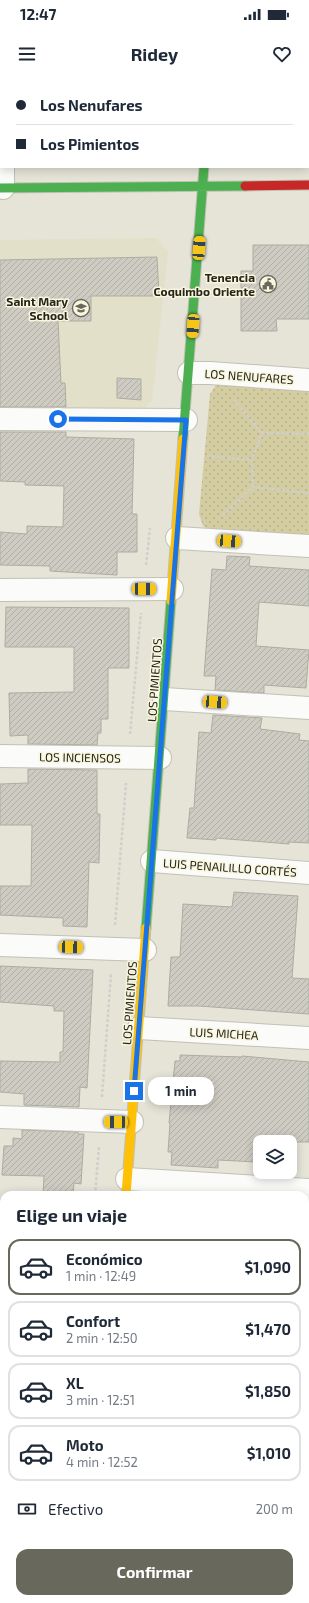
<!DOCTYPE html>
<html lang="es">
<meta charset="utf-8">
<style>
body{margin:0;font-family:"Exo 2",sans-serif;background:#f2f2f3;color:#1f2937;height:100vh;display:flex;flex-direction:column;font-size:15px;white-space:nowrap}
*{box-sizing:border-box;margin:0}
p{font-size:13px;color:#747a83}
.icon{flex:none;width:22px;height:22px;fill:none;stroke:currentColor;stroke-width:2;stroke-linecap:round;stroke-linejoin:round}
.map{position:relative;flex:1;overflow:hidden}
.panel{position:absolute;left:0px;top:1111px;width:309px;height:412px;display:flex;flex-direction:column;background:#fff;border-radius:12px 12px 0 0;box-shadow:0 2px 10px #0003}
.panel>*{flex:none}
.hud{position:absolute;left:0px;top:0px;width:309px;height:88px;box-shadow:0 2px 10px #0003;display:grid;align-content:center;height:88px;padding:0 16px;background:#fff}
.fabs{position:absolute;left:253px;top:1055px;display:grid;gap:8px}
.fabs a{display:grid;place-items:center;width:44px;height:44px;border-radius:8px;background:#fff;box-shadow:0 2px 10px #0003;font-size:20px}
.end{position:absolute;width:18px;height:18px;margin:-9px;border:5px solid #1a73e8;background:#fff;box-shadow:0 0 0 2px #fff}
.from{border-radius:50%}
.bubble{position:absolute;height:28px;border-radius:12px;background:#fff;box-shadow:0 2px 10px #0003;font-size:13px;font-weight:700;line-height:28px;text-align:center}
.car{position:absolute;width:12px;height:24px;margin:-12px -6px;border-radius:5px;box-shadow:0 0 3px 1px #0007;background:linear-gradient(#f5c518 24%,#345 0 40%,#f5c518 0 76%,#345 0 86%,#f5c518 0)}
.hud b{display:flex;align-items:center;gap:14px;height:38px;font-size:15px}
.hud b+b{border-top:1px solid #e0e1e3}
.hud i{width:10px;height:10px;background:#1f2937}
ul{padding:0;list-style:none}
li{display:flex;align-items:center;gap:12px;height:56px;margin:0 8px 6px;padding:0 8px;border:2px solid #e0e1e3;border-radius:12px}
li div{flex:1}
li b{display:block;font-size:15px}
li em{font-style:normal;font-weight:700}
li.on{border-color:#69685d}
li>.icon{width:36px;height:36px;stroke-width:1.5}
h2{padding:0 16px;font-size:18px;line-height:48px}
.pay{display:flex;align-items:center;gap:10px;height:44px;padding:0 16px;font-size:15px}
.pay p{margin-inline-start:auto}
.button{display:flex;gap:8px;margin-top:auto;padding:8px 16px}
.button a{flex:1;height:46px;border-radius:12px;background:#69685d;color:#fff;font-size:16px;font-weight:700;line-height:46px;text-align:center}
.status{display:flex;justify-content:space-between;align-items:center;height:28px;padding:0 20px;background:#fff;direction:ltr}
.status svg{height:11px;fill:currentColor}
header{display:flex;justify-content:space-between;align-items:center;height:52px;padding:0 16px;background:#fff;font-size:18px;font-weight:700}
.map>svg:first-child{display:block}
.built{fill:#e2e0c9}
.park{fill:url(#park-dots)}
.building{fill:url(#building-hatch);stroke:#adaca2}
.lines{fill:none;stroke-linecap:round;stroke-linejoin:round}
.street-casing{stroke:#c2c1b6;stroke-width:24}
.fast-casing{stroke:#c2c1b6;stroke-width:11}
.slow-casing{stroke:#c2c1b6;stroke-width:11}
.jam-casing{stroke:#c2c1b6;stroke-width:11}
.path{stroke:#d0cfcb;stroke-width:2.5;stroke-dasharray:3 2;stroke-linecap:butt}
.street{stroke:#fbfbf9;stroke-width:22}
.fast{stroke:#4caf50;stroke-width:9}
.slow{stroke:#ffc107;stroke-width:9}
.jam{stroke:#c62828;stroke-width:9}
.route{stroke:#1a73e8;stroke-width:5}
.labels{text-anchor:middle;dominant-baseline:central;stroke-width:3;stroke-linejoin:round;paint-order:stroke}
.poi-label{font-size:12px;font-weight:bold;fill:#26251c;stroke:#f9f6de;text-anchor:end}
.street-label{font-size:12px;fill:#26251c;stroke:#f9f6de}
</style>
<div class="status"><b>12:47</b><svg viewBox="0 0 49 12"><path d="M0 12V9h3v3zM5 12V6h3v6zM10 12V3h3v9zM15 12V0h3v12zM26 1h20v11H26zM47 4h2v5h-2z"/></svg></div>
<header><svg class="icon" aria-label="menu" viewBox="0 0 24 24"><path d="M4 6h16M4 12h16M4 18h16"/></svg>Ridey<svg class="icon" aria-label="heart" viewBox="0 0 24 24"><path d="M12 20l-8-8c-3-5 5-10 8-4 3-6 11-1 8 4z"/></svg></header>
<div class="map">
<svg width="309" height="1523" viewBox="0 0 309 1523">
<defs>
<pattern id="park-dots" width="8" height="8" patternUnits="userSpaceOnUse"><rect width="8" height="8" fill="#d4cda2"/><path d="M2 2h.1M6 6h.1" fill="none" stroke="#b6b08b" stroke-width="1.8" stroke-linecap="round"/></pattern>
<pattern id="building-hatch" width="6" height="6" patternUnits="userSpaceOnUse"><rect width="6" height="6" fill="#ceccc2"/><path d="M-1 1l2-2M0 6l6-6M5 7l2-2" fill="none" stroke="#b1afa6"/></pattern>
</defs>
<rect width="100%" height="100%" fill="#e5e4d7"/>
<!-- built -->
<path class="built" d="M156,158L168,172L152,321L136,335L0,331V160Z"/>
<!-- park -->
<path class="park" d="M227,302L309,307V457L212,451L203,446L199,434L210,314L216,305Z
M0,1227H4V1396H0Z"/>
<!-- building -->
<path class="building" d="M253,165H309V239H276L277,251H241V191H253Z
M157,177L159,216H91V241H58L61,303H65L66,327H0V180Z
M117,298L141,299V320L117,318Z
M0,352H66V357L134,359L132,434H137V472H117V495L50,491V486L0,485V452L27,454V446L63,447L64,406L25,405V402L0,401Z
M227,476L250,477L249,486L309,490V526L259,522L256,566L309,570L306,608L264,605V613L215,610L216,596H204L212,489L226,490Z
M6,527L129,528V588H108V639H101V653H98L97,665L28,664V655L10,656L9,613L74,612V567H5Z
M213,635L262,638L260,649L300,654L299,660L309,661V763L289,762V764L216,758V760L187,758L190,728H194L199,652L211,653Z
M28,689L97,690V734H100L99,783L89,782L87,847L63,846V838L0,835V806H31L32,745H0V704L28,703Z
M234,812L298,816L292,898L309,899V934L199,926H168L171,877H180L183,824L232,827Z
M0,886L93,890L87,1008L80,1007L79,1027L24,1025V1014L0,1012V981L60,982V972H63L64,931H54V926L0,922Z
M180,975L242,977V976L309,982V1062H258L256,1082L218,1080V1088L171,1085L172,1072H168L170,1043H169L175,981H180Z
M22,1050L78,1052V1054H84L81,1104L74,1103L73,1115H43L44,1096L2,1095L4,1066H13V1058L22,1059Z"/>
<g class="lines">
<!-- street casing -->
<g class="street-casing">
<path id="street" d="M3,1V0
M3,108V87
M189,293H210L309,300
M0,339L186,340
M177,458L309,466
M0,510L172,509
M164,619L309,628
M0,676L160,678
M152,781L309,793
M0,865L145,870
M139,948L309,958
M0,1037L132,1042
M127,1099L309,1110
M0,1211L4,1212
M305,1261H309
M305,1433H309
M0,1477H4
M279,1523V1519"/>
</g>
<!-- fast casing -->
<g class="fast-casing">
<path id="fast" d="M205,0V1
M0,108L245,106
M183,359L204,87
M146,848L171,521
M95,1519V1523"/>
</g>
<!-- slow casing -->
<g class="slow-casing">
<path id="slow" d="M171,521L183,359
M126,1115L146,848"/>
</g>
<!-- jam casing -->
<g class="jam-casing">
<path id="jam" d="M245,106L309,105"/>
</g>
<!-- path -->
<path class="path" d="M234,320L262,353
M207,376L252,380
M253,407L252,380L262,353L309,354
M223,435L253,407L309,413
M146,485L150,448
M130,654L141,533
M115,845L126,703
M102,1017L111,894
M95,1115L99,1066
M0,1307H4
M4,1376L2,1378L1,1386H4"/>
<!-- street -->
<use href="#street" class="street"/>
<!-- fast -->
<use href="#fast" class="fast"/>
<!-- slow -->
<use href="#slow" class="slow"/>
<!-- jam -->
<use href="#jam" class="jam"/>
</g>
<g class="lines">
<!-- route -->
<path class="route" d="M58,339L186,340L134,1011"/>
</g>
<!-- icons -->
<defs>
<g id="civic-ring" transform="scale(0.9)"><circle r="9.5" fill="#f9f6de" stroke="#69685d" stroke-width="1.5"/><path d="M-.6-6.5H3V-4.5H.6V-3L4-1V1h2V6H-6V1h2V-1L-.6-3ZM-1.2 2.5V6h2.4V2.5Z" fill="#69685d"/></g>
<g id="school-ring" transform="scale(0.9)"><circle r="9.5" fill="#f9f6de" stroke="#69685d" stroke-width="1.5"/><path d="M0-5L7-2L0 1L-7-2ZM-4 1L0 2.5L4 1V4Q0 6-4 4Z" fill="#69685d"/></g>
</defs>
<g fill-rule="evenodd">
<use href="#civic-ring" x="268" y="204"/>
<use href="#school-ring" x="81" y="228"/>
</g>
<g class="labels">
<!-- poi labels -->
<g class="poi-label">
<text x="255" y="197">Tenencia<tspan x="255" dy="14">Coquimbo Oriente</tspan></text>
<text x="68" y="221">Saint Mary<tspan x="68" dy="14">School</tspan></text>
</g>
<!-- street labels -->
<g class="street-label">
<text transform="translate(249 296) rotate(4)">LOS NENUFARES</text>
<text transform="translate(154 600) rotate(-86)">LOS PIMIENTOS</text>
<text transform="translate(80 677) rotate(1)">LOS INCIENSOS</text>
<text transform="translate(230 787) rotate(4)">LUIS PENAILILLO CORTÉS</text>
<text transform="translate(129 923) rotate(-86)">LOS PIMIENTOS</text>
<text transform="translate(224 953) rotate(3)">LUIS MICHEA</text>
</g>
</g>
</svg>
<div class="fabs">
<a><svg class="icon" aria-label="layers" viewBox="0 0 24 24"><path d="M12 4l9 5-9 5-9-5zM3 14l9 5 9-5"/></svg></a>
</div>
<i class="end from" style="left:58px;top:339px"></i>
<i class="end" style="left:134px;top:1011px"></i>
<div class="bubble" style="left:148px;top:997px;width:66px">1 min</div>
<i class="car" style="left:199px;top:168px;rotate:4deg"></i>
<i class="car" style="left:193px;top:246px;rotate:184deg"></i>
<i class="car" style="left:229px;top:461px;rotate:94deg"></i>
<i class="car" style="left:144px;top:509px;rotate:90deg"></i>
<i class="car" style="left:215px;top:622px;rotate:94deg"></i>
<i class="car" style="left:71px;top:867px;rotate:92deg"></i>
<i class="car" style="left:116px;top:1042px;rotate:271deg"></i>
<div class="hud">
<b><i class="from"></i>Los Nenufares</b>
<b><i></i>Los Pimientos</b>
</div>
<section class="panel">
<h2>Elige un viaje</h2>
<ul>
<li class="on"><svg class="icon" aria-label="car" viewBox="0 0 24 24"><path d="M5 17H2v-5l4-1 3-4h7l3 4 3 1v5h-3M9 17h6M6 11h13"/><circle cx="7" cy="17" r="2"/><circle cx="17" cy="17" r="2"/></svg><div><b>Económico</b><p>1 min · 12:49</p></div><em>$1,090</em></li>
<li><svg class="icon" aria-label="car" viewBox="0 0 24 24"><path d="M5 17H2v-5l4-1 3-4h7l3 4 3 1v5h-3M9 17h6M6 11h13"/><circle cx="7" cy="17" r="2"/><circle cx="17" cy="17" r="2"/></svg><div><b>Confort</b><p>2 min · 12:50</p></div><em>$1,470</em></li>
<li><svg class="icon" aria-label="car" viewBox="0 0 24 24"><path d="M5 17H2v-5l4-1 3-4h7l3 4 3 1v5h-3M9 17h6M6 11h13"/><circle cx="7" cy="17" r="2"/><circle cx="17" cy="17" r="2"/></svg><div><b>XL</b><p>3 min · 12:51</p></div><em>$1,850</em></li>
<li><svg class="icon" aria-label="car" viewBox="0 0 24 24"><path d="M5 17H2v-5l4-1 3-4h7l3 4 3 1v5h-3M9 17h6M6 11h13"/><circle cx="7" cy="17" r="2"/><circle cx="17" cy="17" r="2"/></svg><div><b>Moto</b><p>4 min · 12:52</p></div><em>$1,010</em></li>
</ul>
<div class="pay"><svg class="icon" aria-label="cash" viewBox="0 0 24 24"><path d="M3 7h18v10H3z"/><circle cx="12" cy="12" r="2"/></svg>Efectivo<p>200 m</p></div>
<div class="button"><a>Confirmar</a></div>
</section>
</div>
